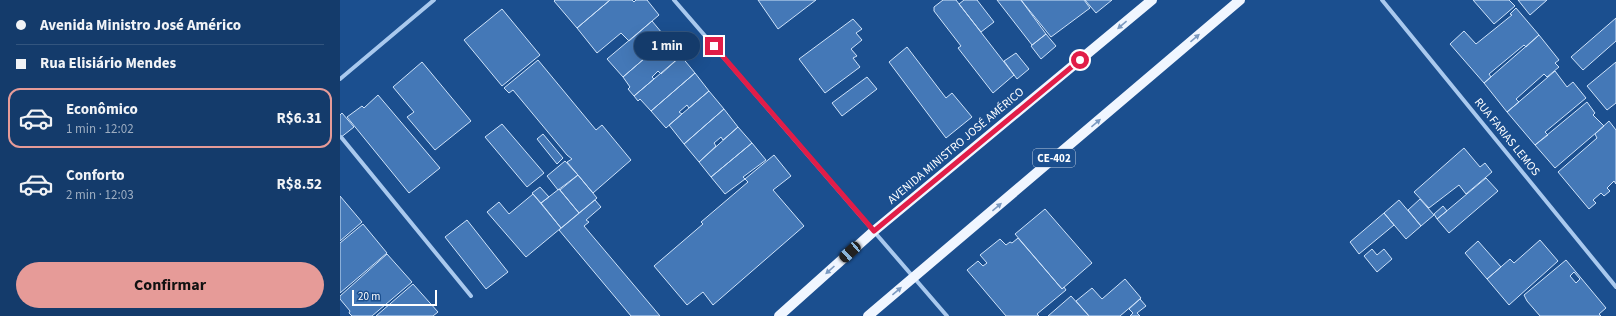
<!DOCTYPE html>
<html lang="pt">
<meta charset="utf-8">
<style>
body{margin:0;font-family:"Source Sans 3",sans-serif;background:#1d4271;color:#f1f3f6;height:100vh;display:flex;flex-direction:column;font-size:15px;white-space:nowrap}
*{box-sizing:border-box;margin:0}
p{font-size:13px;color:#9dadc1}
.icon{flex:none;width:22px;height:22px;fill:none;stroke:currentColor;stroke-width:2;stroke-linecap:round;stroke-linejoin:round}
.map{position:relative;flex:1;overflow:hidden}
.drawer{display:flex;flex-direction:column;background:#143b6b;width:340px}
.drawer>*{flex:none}
.hud{display:grid;align-content:center;height:88px;padding:0 16px;background:#143b6b}
.scale{position:absolute;left:12px;bottom:10px;width:85px;box-sizing:border-box;padding-left:4px;border:2px solid #fff;border-top:0;font-size:11px;line-height:14px;white-space:nowrap;color:#fff;-webkit-text-stroke:3px #1b4f8f;paint-order:stroke}
.end{position:absolute;width:18px;height:18px;margin:-9px;border:5px solid #e11d48;background:#fff;box-shadow:0 0 0 2px #fff}
.from{border-radius:50%}
.bubble{position:absolute;height:28px;border-radius:14px;background:#143b6b;box-shadow:0 4px 16px #0002,0 0 0 1px #33557e;font-size:13px;font-weight:700;line-height:28px;text-align:center}
.car{position:absolute;width:12px;height:24px;margin:-12px -6px;border-radius:5px;box-shadow:0 0 3px 1px #0007;background:linear-gradient(#222 24%,#8ab4d8 0 40%,#222 0 76%,#8ab4d8 0 86%,#222 0)}
.hud b{display:flex;align-items:center;gap:14px;height:38px;font-size:15px}
.hud b+b{border-top:1px solid #33557e}
.hud i{width:10px;height:10px;background:#f1f3f6}
ul{padding:0;list-style:none}
li{display:flex;align-items:center;gap:12px;height:60px;margin:0 8px 6px;padding:0 8px;border:2px solid transparent;border-radius:12px}
li div{flex:1}
li b{display:block;font-size:15px}
li em{font-style:normal;font-weight:700}
li.active{border-color:#e69b98}
li>.icon{width:36px;height:36px;stroke-width:1.5}
.cta{display:flex;gap:8px;margin-top:auto;padding:8px 16px}
.cta a{flex:1;height:46px;border-radius:24px;background:#e69b98;color:#111;font-size:16px;font-weight:700;line-height:46px;text-align:center}
main{display:flex;flex:1;min-height:0}
.map>svg:first-child{display:block}
.building{fill:#4478b7;stroke:#cfe3fa;fill-rule:evenodd}
.lines{fill:none;stroke-linecap:round;stroke-linejoin:round}
.minor{stroke:#a9c9ee;stroke-width:4}
.primary{stroke:#f0f6ff;stroke-width:10}
.oneway{fill:#7b9ac1}
.route{stroke:#e11d48;stroke-width:5}
.labels{text-anchor:middle;dominant-baseline:central;stroke-width:3.5;stroke-linejoin:round;paint-order:stroke}
.shield{fill:#1b4f8f;stroke:#bbcadd;stroke-width:1}
.shield-label{font-size:11px;font-weight:bold;fill:#fff}
.street-label{font-size:12px;fill:#fff;stroke:#1b4f8f}
</style>
<main>
<section class="drawer">
<div class="hud">
<b><i class="from"></i>Avenida Ministro José Américo</b>
<b><i></i>Rua Elisiário Mendes</b>
</div>
<ul>
<li class="active"><svg class="icon" aria-label="car" viewBox="0 0 24 24"><path d="M5 17H2v-5l4-1 3-4h7l3 4 3 1v5h-3M9 17h6M6 11h13"/><circle cx="7" cy="17" r="2"/><circle cx="17" cy="17" r="2"/></svg><div><b>Econômico</b><p>1 min · 12:02</p></div><em>R$6.31</em></li>
<li><svg class="icon" aria-label="car" viewBox="0 0 24 24"><path d="M5 17H2v-5l4-1 3-4h7l3 4 3 1v5h-3M9 17h6M6 11h13"/><circle cx="7" cy="17" r="2"/><circle cx="17" cy="17" r="2"/></svg><div><b>Conforto</b><p>2 min · 12:03</p></div><em>R$8.52</em></li>
</ul>
<div class="cta"><a>Confirmar</a></div>
</section>
<div class="map">
<svg width="1276" height="316" viewBox="0 0 1276 316">
<rect width="100%" height="100%" fill="#1b4f8f"/>
<!-- building -->
<path class="building" d="M215,0H270L237,28L214,1Z
M270,0H292L294,2L296,0H307L319,15L289,41L281,33L257,53L237,28Z
M418,0H476L438,29Z
M603,0H616L674,75L653,93L618,48L621,46L594,11V7Z
M624,0H637L654,22L641,32L619,4Z
M657,0H681L706,34L692,45Z
M681,0H744L750,8L711,37Z
M745,0H772L756,13Z
M1133,0H1169L1175,6L1154,24Z
M1178,0H1207L1190,15Z
M1176,8L1199,35L1186,47L1184,45L1149,74L1151,77L1144,83L1110,44L1124,31L1136,44L1172,15L1170,14Z
M162,9L200,55L162,86L124,40Z
M1276,18V41L1243,70L1231,57Z
M513,19L522,29L516,33L522,40L511,49L517,56L513,58L520,67L485,93L459,59Z
M312,21L327,39L283,77L267,59Z
M706,34L716,46L701,59L691,46Z
M1199,35L1219,60L1215,63L1219,67L1207,77L1204,74L1176,99L1179,102L1167,112L1144,83Z
M327,39L341,56L321,74L318,71L312,77L314,79L294,96L288,89L290,87L283,77Z
M567,47L606,98L612,93L632,117L606,138L549,62Z
M676,53L689,69L677,79L664,61Z
M341,56L355,73L311,111L300,99L298,101L294,96Z
M198,60L256,130L262,125L291,160L253,193L227,162L232,159L227,155L173,90L169,93L164,88Z
M82,62L131,121L95,150L67,117L74,112L53,87Z
M1276,62V103L1267,110L1247,86Z
M1215,71L1227,87L1233,82L1246,98L1205,132L1208,135L1195,145L1167,112Z
M355,73L369,91L349,108L347,105L339,112L342,114L326,128L311,111Z
M527,77L537,89L502,116L492,103Z
M369,91L384,109L344,144L329,125Z
M38,95L100,168L69,193L7,117L22,106L24,108Z
M1247,102L1255,113L1253,115L1264,126L1215,168L1195,145Z
M384,109L398,127L383,140L381,137L374,143L376,146L359,162L344,144Z
M2,113L14,127L0,138V115Z
M1269,121L1276,130V184L1274,181L1267,188L1270,191L1264,196L1261,193L1253,200L1256,203L1249,209L1218,172L1257,138L1255,134Z
M162,124L204,173L187,187L145,137Z
M398,127L412,143L371,177L359,162Z
M203,134L223,158L217,164L197,139Z
M412,143L426,160L403,177L405,179L385,194L371,177Z
M1124,148L1140,167L1145,163L1152,172L1126,194L1119,185L1089,208L1074,192Z
M434,155L451,176L433,190L464,226L373,305L363,292L347,305L314,266L363,224L361,222L408,182L405,179Z
M225,161L238,175L218,190L207,176Z
M238,175L257,198L239,213L220,190Z
M1146,178L1158,191L1109,233L1097,219Z
M200,187L209,197L201,203L192,193Z
M219,189L239,213L221,228L201,203Z
M193,194L221,228L186,257L147,212L159,202L169,214Z
M0,196L22,222L0,241Z
M1080,199L1094,215L1081,226L1068,210Z
M255,200L261,207L246,220L249,222L244,226L320,316H291L219,230Z
M1059,200L1081,226L1066,239L1044,213Z
M1103,206L1107,211L1097,219L1094,214Z
M705,209L752,263L722,289L675,234Z
M1044,213L1054,225L1019,254L1010,242Z
M127,220L168,272L146,289L105,237Z
M23,224L47,253L0,293V243Z
M678,238L722,289L724,287L726,290L697,314L699,316H666L627,270L638,261L643,266L647,263L640,255L660,239L666,245L670,242L672,243Z
M1200,240L1218,261L1169,305L1147,279L1170,259L1174,263Z
M1138,241L1161,267L1147,279L1125,253Z
M1032,249L1037,255L1044,249L1052,259L1037,272L1024,256Z
M47,254L72,282L32,316H12L9,313L10,311L0,299V296Z
M1226,260L1266,308L1259,314L1261,316H1200L1187,301L1184,295ZM1234,272L1240,279L1236,283L1230,276Z
M785,279L801,298L780,316H749L736,301L752,288L762,299Z
M73,284L98,312L93,316H36Z
M731,296L749,316H708Z
M800,299L806,306L797,313L800,316H790L793,313L789,309Z"/>
<g class="lines">
<!-- minor -->
<path class="minor" d="M334,0L607,316
M1042,0L1276,287
M0,79L94,0
M1,137L131,296"/>
<!-- primary -->
<path class="primary" d="M439,316L534,231L812,0
M528,316L900,0"/>
</g>
<!-- one-way arrows -->
<defs><path id="oneway-solid" d="M-6-.8H1V-3.2L6.5 0L1 3.2V.8H-6Z"/></defs>
<g class="oneway">
<use href="#oneway-solid" transform="translate(782 25) rotate(140)"/>
<use href="#oneway-solid" transform="translate(855 38) rotate(-40)"/>
<use href="#oneway-solid" transform="translate(756 123) rotate(-40)"/>
<use href="#oneway-solid" transform="translate(657 207) rotate(-40)"/>
<use href="#oneway-solid" transform="translate(490 270) rotate(138)"/>
<use href="#oneway-solid" transform="translate(557 291) rotate(-40)"/>
</g>
<g class="lines">
<!-- route -->
<path class="route" d="M374,46L534,231L740,60"/>
</g>
<g class="labels">
<!-- shield labels -->
<rect class="shield" x="693" y="149" width="42" height="18" rx="3"/>
<g class="shield-label">
<text x="714" y="158">CE-402</text>
</g>
<!-- street labels -->
<g class="street-label">
<text transform="translate(1167 137) rotate(51)">RUA FARIAS LEMOS</text>
<text transform="translate(616 146) rotate(-40)">AVENIDA MINISTRO JOSÉ AMÉRICO</text>
</g>
</g>
</svg>
<div class="scale">20 m</div>
<i class="end from" style="left:740px;top:60px"></i>
<i class="end" style="left:374px;top:46px"></i>
<div class="bubble" style="left:294px;top:32px;width:66px">1 min</div>
<i class="car" style="left:510px;top:252px;rotate:228deg"></i>
</div>
</main>
